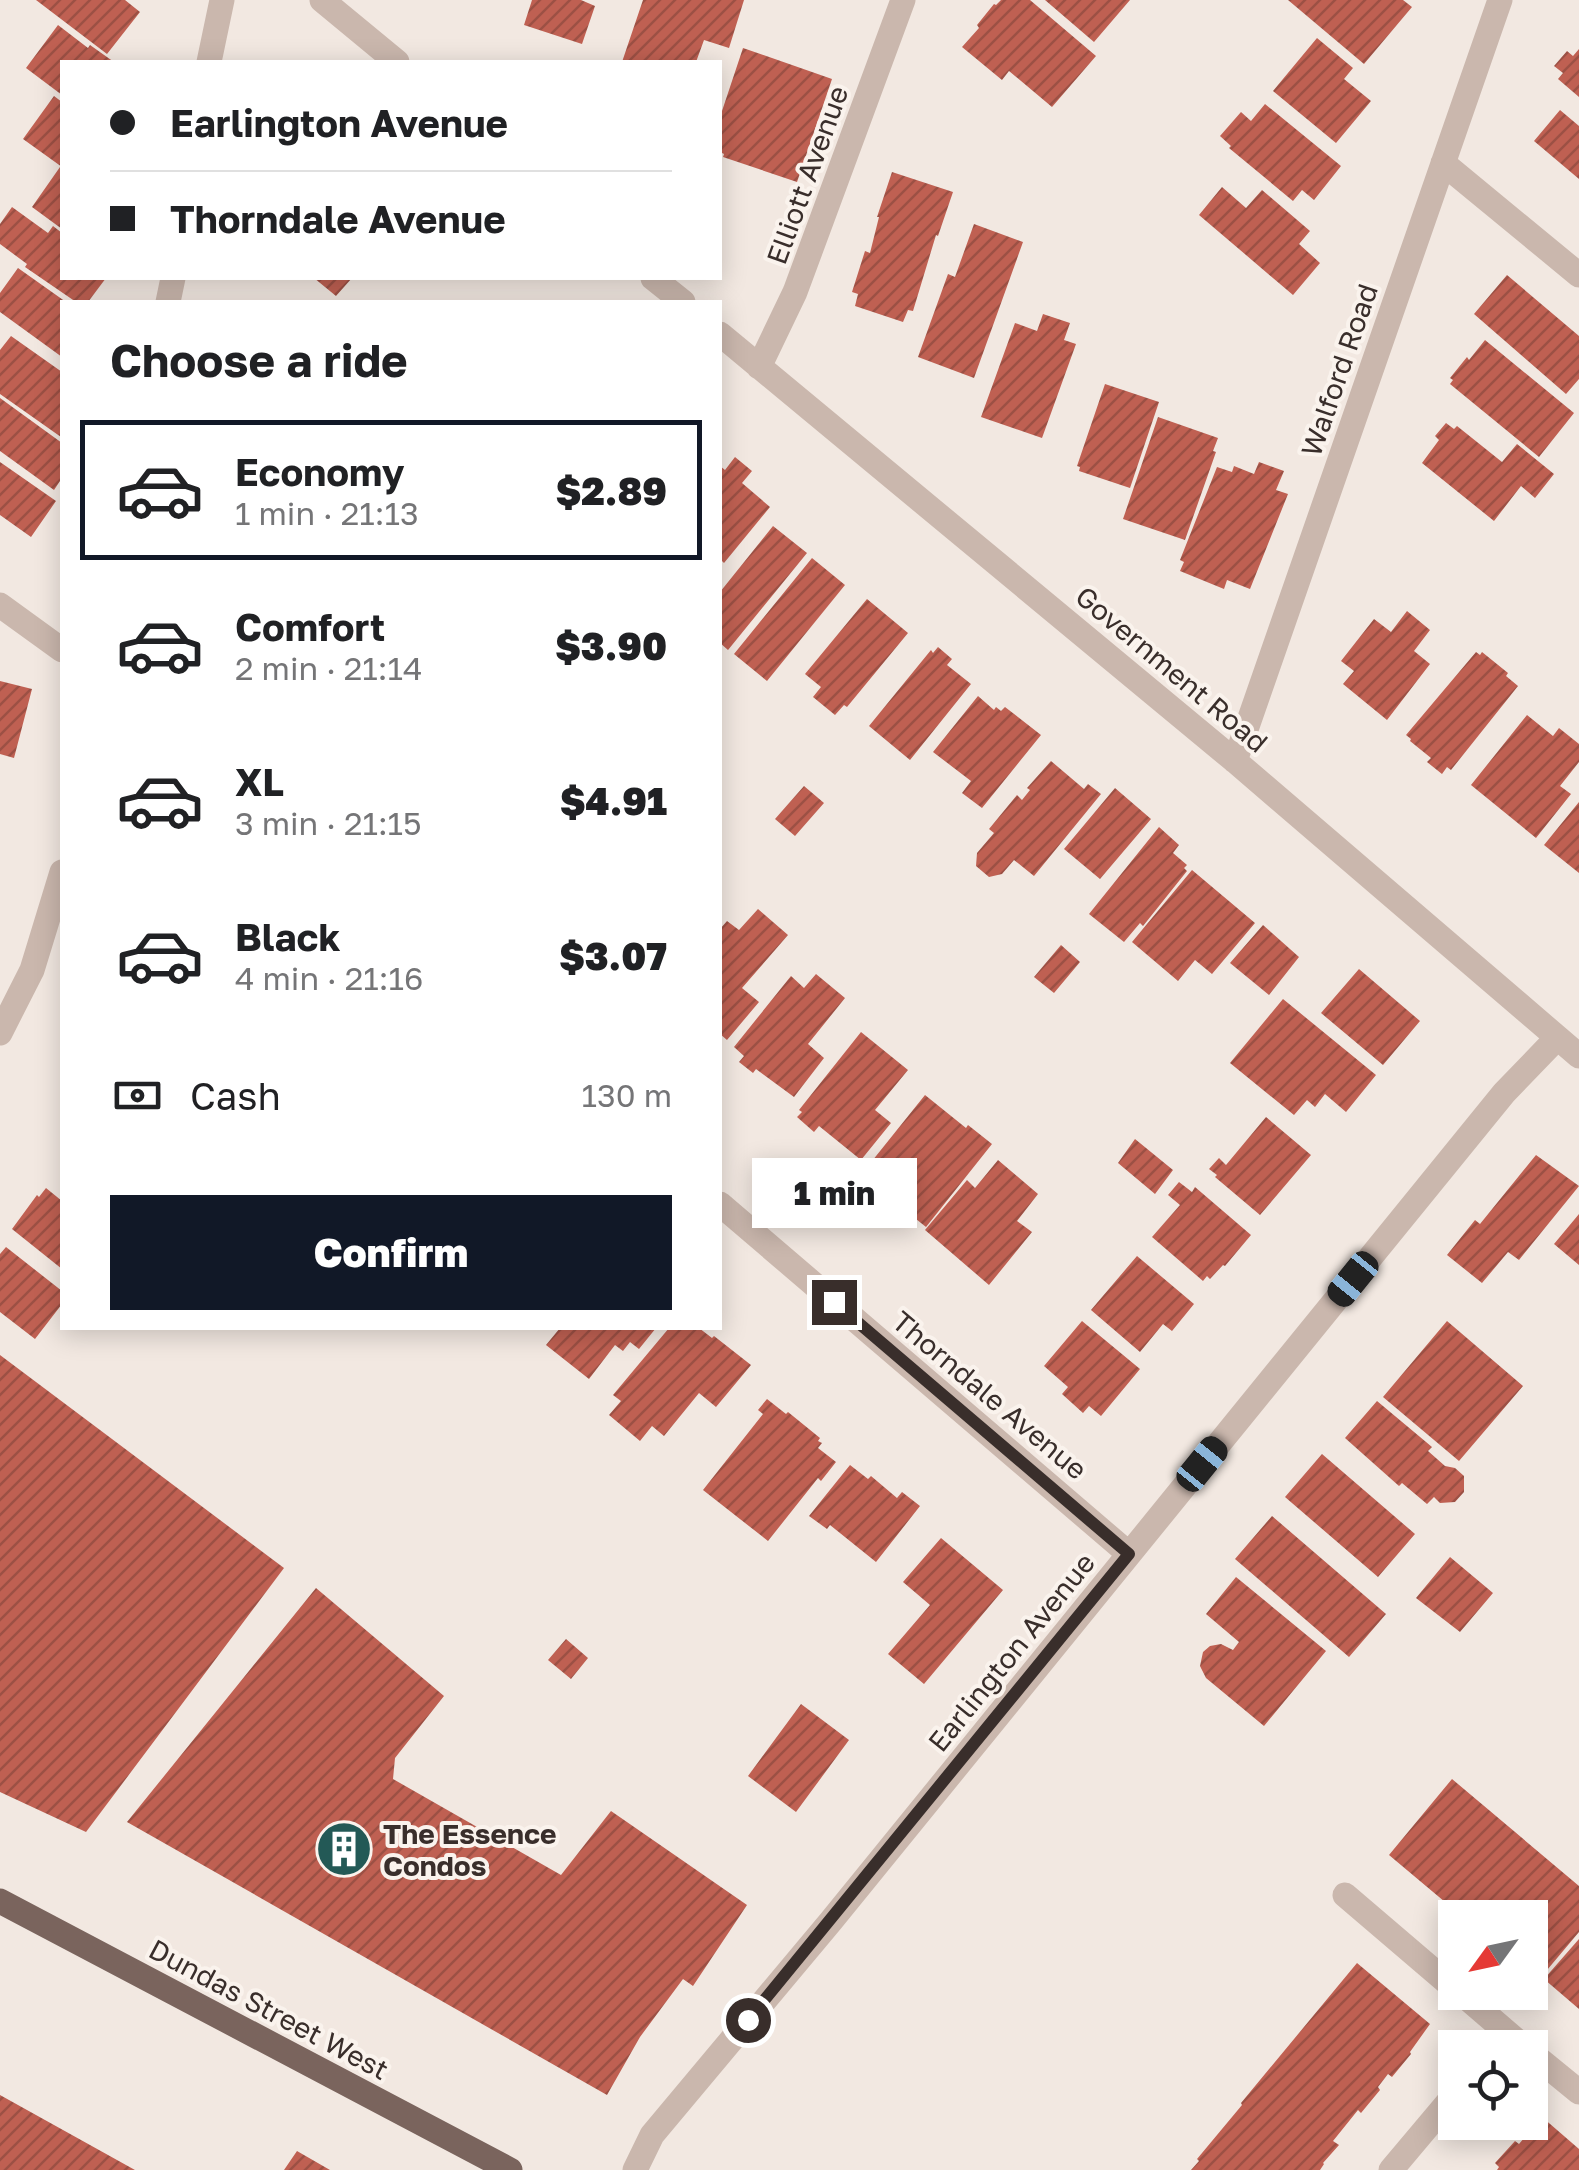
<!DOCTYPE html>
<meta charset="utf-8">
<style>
body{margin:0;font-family:"Golos Text",sans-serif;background:#f2f2f2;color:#202124;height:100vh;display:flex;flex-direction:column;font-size:38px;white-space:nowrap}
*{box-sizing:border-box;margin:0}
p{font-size:32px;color:#757577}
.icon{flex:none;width:55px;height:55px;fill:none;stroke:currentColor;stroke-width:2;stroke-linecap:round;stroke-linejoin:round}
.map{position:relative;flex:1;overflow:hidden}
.sheet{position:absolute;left:60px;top:300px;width:662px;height:1030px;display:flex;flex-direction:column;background:#fff;border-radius:0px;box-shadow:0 5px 25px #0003}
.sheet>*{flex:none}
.top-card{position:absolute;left:60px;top:60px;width:662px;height:220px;border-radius:0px;box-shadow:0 5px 25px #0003;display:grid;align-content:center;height:220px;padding:0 50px;background:#fff}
.needle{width:65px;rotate:237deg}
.buttons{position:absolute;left:1438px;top:1900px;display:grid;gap:20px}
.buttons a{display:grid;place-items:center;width:110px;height:110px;border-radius:0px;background:#fff;box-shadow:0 5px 25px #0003;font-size:50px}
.end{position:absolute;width:45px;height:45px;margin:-22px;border:12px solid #392e2b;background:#fff;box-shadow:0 0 0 5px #fff}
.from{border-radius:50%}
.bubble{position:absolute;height:70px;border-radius:0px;background:#fff;box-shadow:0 5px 25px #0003;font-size:32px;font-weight:800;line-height:70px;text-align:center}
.car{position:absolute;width:30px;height:60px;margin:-30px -15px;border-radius:12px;box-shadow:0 0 8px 2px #0007;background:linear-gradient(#222 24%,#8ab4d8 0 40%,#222 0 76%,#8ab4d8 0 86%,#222 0)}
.top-card b{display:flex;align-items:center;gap:35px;height:95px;font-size:38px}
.top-card b+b{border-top:2px solid #e0e0e0}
.top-card i{width:25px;height:25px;background:#202124}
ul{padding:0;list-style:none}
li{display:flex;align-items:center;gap:30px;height:140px;margin:0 20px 15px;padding:0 30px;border:5px solid transparent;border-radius:0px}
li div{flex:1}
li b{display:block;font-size:38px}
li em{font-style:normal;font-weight:800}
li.on{border-color:#111827}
li>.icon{width:90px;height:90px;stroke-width:1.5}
h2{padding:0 50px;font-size:45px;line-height:120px}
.pay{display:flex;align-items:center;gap:25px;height:110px;padding:0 50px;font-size:38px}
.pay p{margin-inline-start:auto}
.cta{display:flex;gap:20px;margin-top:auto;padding:20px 50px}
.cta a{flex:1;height:115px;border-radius:0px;background:#111827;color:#fff;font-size:40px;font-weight:800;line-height:115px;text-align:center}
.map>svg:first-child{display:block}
.building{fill:url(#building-hatch)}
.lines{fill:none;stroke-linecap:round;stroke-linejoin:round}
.minor{stroke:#cab7ad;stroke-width:25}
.major{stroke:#7a645d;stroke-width:25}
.route{stroke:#392e2b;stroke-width:12}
.labels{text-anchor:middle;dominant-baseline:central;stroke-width:8;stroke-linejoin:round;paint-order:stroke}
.street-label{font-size:28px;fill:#392e2b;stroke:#faf3ed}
.poi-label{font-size:28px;font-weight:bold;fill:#392e2b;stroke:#faf3ed;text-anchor:start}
</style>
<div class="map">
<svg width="1579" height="2170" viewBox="0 0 1579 2170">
<defs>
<pattern id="building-hatch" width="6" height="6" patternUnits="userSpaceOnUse" patternTransform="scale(2.5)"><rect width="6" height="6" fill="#bf6052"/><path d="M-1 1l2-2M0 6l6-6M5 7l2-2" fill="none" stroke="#9c5044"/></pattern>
</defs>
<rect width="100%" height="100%" fill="#f2e8e1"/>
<!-- building -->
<path class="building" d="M36,0H125L140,12L107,54Z
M532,0H581L595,6L582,44L524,25Z
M643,0H744L729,48L704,40L696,62H622Z
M1001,0H1030L1096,56L1052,107L1009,71L1002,80L962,47L979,28L977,25L994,4L996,5Z
M1045,0H1130L1094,42Z
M1288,0H1403L1412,7L1364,64Z
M58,25L88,48L90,45L114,62H62V95L26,68Z
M1317,38L1353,68L1344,79L1371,101L1336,143L1273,91Z
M743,48L832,79L797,182L723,157L724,154L720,152V117Z
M1579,49V97L1558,79L1563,73L1554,66L1567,51L1573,56Z
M54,96L62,102V167L23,139Z
M1265,104L1341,166L1314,200L1302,190L1293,201L1229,148L1231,146L1220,136L1241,112L1251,121Z
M1560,110L1579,126V179L1534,141Z
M60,167L62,169V229L32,207Z
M892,172L953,192L938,236L936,235L913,311L908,310L903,322L855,306L858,294L852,292L865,251L870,253L879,217H877Z
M1222,187L1246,208L1262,190L1310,231L1299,244L1320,263L1293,295L1199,215Z
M12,207L48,233L53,226L62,233V278H106L88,302H76L25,267L27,264L0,244V224Z
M974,224L1023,242L974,378L918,357L948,274L955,277Z
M18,268L66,302H62V357L0,312V293Z
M1507,275L1579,336V379L1566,394L1474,314Z
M314,278H352L336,296Z
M1043,314L1070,323L1064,340L1076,344L1042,438L981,417L1015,323L1037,331Z
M11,336L62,372L61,437L0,394V350Z
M1485,340L1574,413L1539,457L1450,384L1453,380L1450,378L1467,357L1469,360Z
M1105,384L1159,402L1130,488L1079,471L1080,467L1077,466Z
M0,398L62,443V478L54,490L0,451Z
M1158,417L1218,438L1213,451L1216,452L1185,540L1123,519Z
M1446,423L1454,429L1457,426L1502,462L1517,444L1554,474L1535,498L1521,486L1494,521L1422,463L1439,440L1435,436Z
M735,457L752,471L742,483L770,507L724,563L720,559V466L725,470Z
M0,462L56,501L31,537L0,515Z
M1259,462L1284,471L1276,490L1288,494L1250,589L1227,580L1224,589L1180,571L1184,562L1180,560L1217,467L1232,472L1234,466L1254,474Z
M773,526L807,553L728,650L720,643V592Z
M812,558L845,585L767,681L734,654Z
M867,599L908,633L847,707L844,705L835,715L813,697L821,687L805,674Z
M1407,611L1430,630L1414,651L1430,664L1387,720L1343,684L1354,671L1341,661L1374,619L1391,632Z
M938,647L952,659L947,665L971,684L910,760L869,726L931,650L933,653Z
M1476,652L1480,655L1482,652L1508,673L1506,676L1518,686L1451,770L1447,767L1442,774L1427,762L1431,758L1410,741L1411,739L1406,735Z
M0,681L32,689L14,758L0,754Z
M978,696L994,710L996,707L1001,711L1005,707L1041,735L982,808L962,793L971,781L933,752Z
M1527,715L1553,736L1559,728L1579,744V762L1560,786L1571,794L1536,838L1471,785Z
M1051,761L1084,789L1088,784L1101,794L1034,876L1014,860L1002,874L989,877L976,866L977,853L994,833L989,829L1017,795L1022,800L1030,790L1027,788Z
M804,786L824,803L795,836L775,819Z
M1115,788L1151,819L1100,879L1064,849Z
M1579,802V873L1544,845Z
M1159,827L1179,845L1173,853L1187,865L1184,868L1187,871L1143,926L1140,923L1124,942L1089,914Z
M1192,870L1255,923L1212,974L1195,960L1178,981L1132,942Z
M758,909L788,935L742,988L759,1002L727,1040L720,1034V929L727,921L739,930Z
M1263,925L1299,957L1269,995L1230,963Z
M1061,945L1080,962L1054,993L1034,977Z
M1359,969L1420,1021L1383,1065L1321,1013Z
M816,974L845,998L808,1044L824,1058L794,1097L756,1069L753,1073L739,1062L744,1056L734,1047L791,976L804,988Z
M1283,999L1376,1075L1346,1112L1325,1094L1315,1107L1307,1100L1294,1115L1230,1063Z
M861,1032L908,1070L875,1110L891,1123L861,1160L819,1126L814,1132L797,1117L802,1112L799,1110Z
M925,1095L966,1128L968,1125L992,1144L926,1227L906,1211L905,1213L901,1210L899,1212L874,1193L877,1190L860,1176Z
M1266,1117L1311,1155L1260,1215L1215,1177L1217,1175L1209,1169L1219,1158L1226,1165Z
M1135,1139L1173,1170L1155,1194L1118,1163Z
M1536,1155L1579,1186L1519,1260L1508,1252L1482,1283L1447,1255L1475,1220L1480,1224Z
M998,1160L1038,1194L1017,1221L1032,1232L989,1285L925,1230L967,1180L975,1188Z
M1179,1182L1192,1192L1195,1187L1251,1235L1225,1266L1223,1265L1210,1279L1207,1276L1203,1281L1152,1237L1180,1205L1168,1195Z
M46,1188L62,1201V1269L12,1229L37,1195L39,1197Z
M1579,1214V1265L1554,1244Z
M6,1247L62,1291V1304L35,1339L0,1312V1254Z
M1137,1256L1194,1304L1172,1331L1163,1324L1140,1352L1091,1310Z
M1082,1321L1140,1369L1101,1416L1089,1406L1083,1413L1062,1394L1068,1387L1044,1366Z
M1447,1321L1523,1386L1459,1461L1383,1397Z
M560,1328H656L639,1349L630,1342L623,1351L615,1345L589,1379L546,1345Z
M669,1328H699L712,1338L714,1336L751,1365L716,1407L699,1393L664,1436L652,1426L640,1441L609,1415L621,1401L613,1395Z
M0,1355L284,1568L86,1832L0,1792Z
M767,1399L786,1414L788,1412L820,1438L818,1441L822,1443L818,1448L836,1462L821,1481L818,1478L768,1541L703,1490L763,1414L758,1410Z
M1377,1401L1432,1447L1428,1451L1445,1466L1455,1468L1464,1476V1492L1455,1502L1440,1503L1434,1497L1427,1504L1402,1483L1399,1486L1345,1438Z
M1322,1454L1415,1534L1378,1577L1285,1497Z
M850,1465L868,1479L871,1476L897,1498L902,1492L920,1506L876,1562L830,1525L827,1529L809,1516Z
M1272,1516L1386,1614L1349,1657L1235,1559Z
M941,1538L1003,1590L924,1684L888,1654L930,1605L903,1582Z
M1450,1557L1493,1593L1460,1632L1416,1598Z
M1236,1577L1326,1651L1264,1726L1206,1678L1200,1666L1203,1652L1210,1646L1221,1644L1233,1650L1239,1642L1206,1614Z
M316,1588L444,1696L395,1758L393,1779L561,1875L611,1811L747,1905L693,1986L683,1979L640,2037L607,2095L127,1822Z
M566,1639L588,1658L571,1679L548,1660Z
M801,1704L849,1740L796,1812L748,1776Z
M1452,1779L1579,1886V1932L1542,1976L1530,1966V1918H1460L1443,1903L1445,1902L1389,1855Z
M1579,1939V2009L1544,1979Z
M1357,1963L1430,2024L1410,2052L1411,2054L1392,2077L1388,2074L1378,2087L1380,2090L1361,2113L1358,2110L1333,2141L1339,2145L1323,2163L1324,2164L1320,2170H1191L1199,2161L1197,2159L1242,2105L1241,2103Z
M0,2095L135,2170H0Z
M1542,2117L1579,2149V2170H1497L1499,2167L1495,2163L1515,2141L1519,2144Z
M297,2151L330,2170H284Z"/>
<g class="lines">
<!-- minor -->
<path class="minor" d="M322,0L397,62
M209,62L222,0
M1443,163L1579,275
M653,278L683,302
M168,302L173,278
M720,334L1235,761L1579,1056
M759,367L795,292L903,0
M0,605L62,650
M1235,761L1500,0
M0,1033L32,970L62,872
M720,1204L1129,1554
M1345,1895L1455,1989
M1460,1992L1525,2048
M1530,2052L1579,2092
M635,2170L652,2135L831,1921L1504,1093L1557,1038
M1391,2170L1455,2094"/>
<!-- major -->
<path class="major" d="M0,1901L510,2170"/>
</g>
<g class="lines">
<!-- route -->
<path class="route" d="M748,2020L1129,1554L834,1302"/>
</g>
<!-- icons -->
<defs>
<g id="building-disc" transform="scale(2.875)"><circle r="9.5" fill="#235956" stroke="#faf3ed"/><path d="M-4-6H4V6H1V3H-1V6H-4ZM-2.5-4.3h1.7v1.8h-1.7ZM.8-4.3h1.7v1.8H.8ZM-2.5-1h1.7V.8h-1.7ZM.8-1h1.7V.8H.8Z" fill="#fff"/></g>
</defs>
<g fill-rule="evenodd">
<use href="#building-disc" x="344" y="1849"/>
</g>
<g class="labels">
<!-- street labels -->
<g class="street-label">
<text transform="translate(807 175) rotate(-70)">Elliott Avenue</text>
<text transform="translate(1339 370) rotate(-71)">Walford Road</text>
<text transform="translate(1172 669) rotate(40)">Government Road</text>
<text transform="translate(990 1395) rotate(40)">Thorndale Avenue</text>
<text transform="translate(1011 1652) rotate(-51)">Earlington Avenue</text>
<text transform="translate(269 2009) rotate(28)">Dundas Street West</text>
</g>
<!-- poi labels -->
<g class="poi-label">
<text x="383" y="1833">The Essence<tspan x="383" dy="32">Condos</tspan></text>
</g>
</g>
</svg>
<div class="buttons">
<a><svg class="needle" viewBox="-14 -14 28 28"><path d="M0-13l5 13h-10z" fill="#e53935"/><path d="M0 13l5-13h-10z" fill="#757577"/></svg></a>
<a><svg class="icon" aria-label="locate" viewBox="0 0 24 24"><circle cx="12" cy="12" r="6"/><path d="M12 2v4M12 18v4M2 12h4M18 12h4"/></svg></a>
</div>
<i class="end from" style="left:748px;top:2020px"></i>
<i class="end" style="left:834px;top:1302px"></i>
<div class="bubble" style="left:752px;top:1158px;width:165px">1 min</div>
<i class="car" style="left:1353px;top:1279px;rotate:219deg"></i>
<i class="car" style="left:1202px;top:1464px;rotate:39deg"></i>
<div class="top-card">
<b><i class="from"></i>Earlington Avenue</b>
<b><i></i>Thorndale Avenue</b>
</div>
<section class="sheet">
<h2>Choose a ride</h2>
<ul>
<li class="on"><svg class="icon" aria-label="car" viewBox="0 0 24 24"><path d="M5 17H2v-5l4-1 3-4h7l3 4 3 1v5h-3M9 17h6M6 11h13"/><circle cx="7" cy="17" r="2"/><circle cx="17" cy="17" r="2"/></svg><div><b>Economy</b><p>1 min · 21:13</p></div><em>$2.89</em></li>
<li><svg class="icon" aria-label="car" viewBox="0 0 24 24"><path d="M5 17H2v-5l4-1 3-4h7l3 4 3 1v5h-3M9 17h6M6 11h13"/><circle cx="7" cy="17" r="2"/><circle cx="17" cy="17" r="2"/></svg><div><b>Comfort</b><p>2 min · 21:14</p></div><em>$3.90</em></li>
<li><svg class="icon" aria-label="car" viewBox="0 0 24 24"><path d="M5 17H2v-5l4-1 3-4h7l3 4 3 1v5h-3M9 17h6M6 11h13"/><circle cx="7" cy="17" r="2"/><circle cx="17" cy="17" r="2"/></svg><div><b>XL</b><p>3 min · 21:15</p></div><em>$4.91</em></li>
<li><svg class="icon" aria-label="car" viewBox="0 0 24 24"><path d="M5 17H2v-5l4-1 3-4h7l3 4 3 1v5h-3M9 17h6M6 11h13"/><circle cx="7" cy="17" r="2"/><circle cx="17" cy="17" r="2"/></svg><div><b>Black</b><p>4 min · 21:16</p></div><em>$3.07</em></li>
</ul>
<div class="pay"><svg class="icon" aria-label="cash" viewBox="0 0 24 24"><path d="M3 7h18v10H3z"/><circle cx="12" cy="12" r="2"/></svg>Cash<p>130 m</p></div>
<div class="cta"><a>Confirm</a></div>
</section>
</div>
